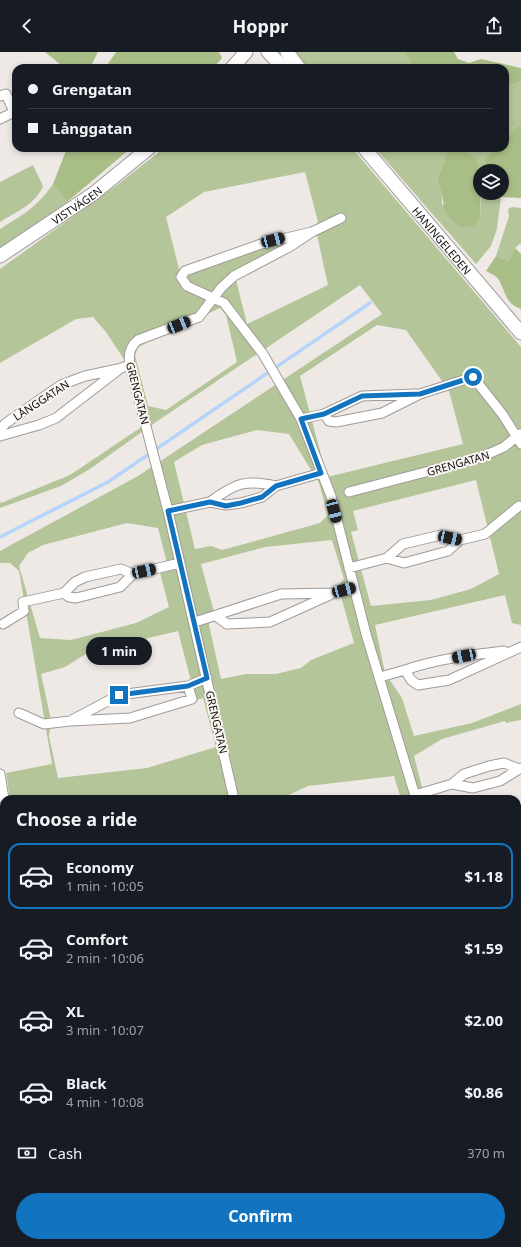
<!DOCTYPE html>
<meta charset="utf-8">
<style>
body{margin:0;font-family:"Noto Sans",sans-serif;background:#20242c;color:#f1f3f6;height:100vh;display:flex;flex-direction:column;font-size:15px;white-space:nowrap}
*{box-sizing:border-box;margin:0}
p{font-size:13px;color:#9ea1a6}
.icon{flex:none;width:22px;height:22px;fill:none;stroke:currentColor;stroke-width:2;stroke-linecap:round;stroke-linejoin:round}
.map{position:relative;flex:1;overflow:hidden}
.side{position:absolute;left:0px;top:743px;width:521px;height:452px;display:flex;flex-direction:column;background:#171b24;border-radius:12px 12px 0 0;box-shadow:0 2px 6px #0003}
.side>*{flex:none}
.top-card{position:absolute;left:12px;top:12px;width:497px;height:88px;border-radius:12px;box-shadow:0 2px 6px #0003;display:grid;align-content:center;height:88px;padding:0 16px;background:#171b24}
.buttons{position:absolute;left:473px;top:112px;display:grid;gap:8px}
.buttons a{display:grid;place-items:center;width:36px;height:36px;border-radius:50%;background:#171b24;box-shadow:0 2px 6px #0003;font-size:20px}
.end{position:absolute;width:18px;height:18px;margin:-9px;border:5px solid #1273bf;background:#fff;box-shadow:0 0 0 2px #fff}
.from{border-radius:50%}
.bubble{position:absolute;height:28px;border-radius:14px;background:#171b24;box-shadow:0 2px 6px #0003;font-size:13px;font-weight:700;line-height:28px;text-align:center}
.car{position:absolute;width:12px;height:24px;margin:-12px -6px;border-radius:5px;box-shadow:0 0 3px 1px #0007;background:linear-gradient(#222 24%,#8ab4d8 0 40%,#222 0 76%,#8ab4d8 0 86%,#222 0)}
.top-card b{display:flex;align-items:center;gap:14px;height:38px;font-size:15px}
.top-card b+b{border-top:1px solid #363941}
.top-card i{width:10px;height:10px;background:#f1f3f6}
ul{padding:0;list-style:none}
li{display:flex;align-items:center;gap:12px;height:66px;margin:0 8px 6px;padding:0 8px;border:2px solid transparent;border-radius:12px}
li div{flex:1}
li b{display:block;font-size:15px}
li em{font-style:normal;font-weight:700}
li.selected{border-color:#1273bf}
li>.icon{width:36px;height:36px;stroke-width:1.5}
h2{padding:0 16px;font-size:18px;line-height:48px}
.pay{display:flex;align-items:center;gap:10px;height:44px;padding:0 16px;font-size:15px}
.pay p{margin-inline-start:auto}
.cta{display:flex;gap:8px;margin-top:auto;padding:8px 16px}
.cta a{flex:1;height:46px;border-radius:24px;background:#1273bf;color:#fff;font-size:16px;font-weight:700;line-height:46px;text-align:center}
header{display:flex;justify-content:space-between;align-items:center;height:52px;padding:0 16px;background:#171b24;font-size:18px;font-weight:700}
.map>svg:first-child{display:block}
.built{fill:#eadcd6}
.green{fill:#b4c599;fill-rule:evenodd}
.forest{fill:#a9be86}
.lines{fill:none;stroke-linecap:round;stroke-linejoin:round}
.stream{stroke:#b4d4fa;stroke-width:3.5}
.lane-casing{stroke:#a09b98;stroke-width:6}
.street-casing{stroke:#a09b98;stroke-width:11}
.secondary-casing{stroke:#a09b98;stroke-width:15}
.lane{stroke:#fff;stroke-width:4.5}
.street{stroke:#fff;stroke-width:9}
.secondary{stroke:#fff;stroke-width:13}
.route{stroke:#1273bf;stroke-width:5}
.labels{text-anchor:middle;dominant-baseline:central;stroke-width:4;stroke-linejoin:round;paint-order:stroke}
.street-label{font-size:11px;fill:#131110;stroke:#fcf6f3}
</style>
<header><svg class="icon" aria-label="back" viewBox="0 0 24 24"><path d="M15 5l-7 7 7 7"/></svg>Hoppr<svg class="icon" aria-label="share" viewBox="0 0 24 24"><path d="M12 15V3M7 8l5-5 5 5M5 13v7h14v-7"/></svg></header>
<div class="map">
<svg width="521" height="1195" viewBox="0 0 521 1195">
<rect width="100%" height="100%" fill="#efe9e6"/>
<!-- built -->
<path class="built" d="M521,835V952L517,953V836Z"/>
<!-- green -->
<path class="green" d="M294,0H403L409,6L413,16H307Z
M521,29V71L505,87V34L516,32Z
M164,96H352L521,295V573L512,571L505,543L375,573L385,621L402,646L414,684L472,671L521,652V668L506,671L505,669L442,687L414,704L425,747H401L394,724L308,734L280,747H10L6,721L52,712L19,519L10,511H0V499L138,424L382,262L360,233L153,372L90,417L61,434L0,456V448L1,451L70,423L143,374L125,309L106,280L93,265L76,267L0,311V217L117,133ZM305,120L319,174L179,217L166,165L204,140ZM317,183L328,233L247,272L236,228ZM220,256L226,263L237,310L166,358L148,354L134,299L138,295ZM377,273L406,278L449,339L463,392L327,425L300,324ZM257,378L289,382L319,431L328,463L320,471L222,498L211,494L195,497L174,410L202,393ZM476,428L499,522L471,537L431,548L371,554L351,480L358,478L353,459ZM127,471L158,476L167,511L158,513L169,555L136,571L71,588L40,586L19,514L28,501L43,493ZM332,488L344,527L338,534L354,591L311,608L301,616L276,622H246L221,627L209,573L214,560L201,512L265,495ZM178,579L196,648L203,646L216,695L147,716L58,726L49,684L51,668L41,622L65,615L89,600Z
M375,96H458L447,100L437,130L442,142V152L480,166L481,141H499L501,145L497,177L491,194L476,212Z
M464,96H495L484,107L489,119H481L477,107Z
M33,113L43,134C36,152 16,160 0,170V130Z
M53,132L67,150L26,180L0,196V177C24,162 36,156 53,132Z
M512,155L521,156V191L515,196L509,209L496,204L509,164L508,157Z
M4,1039V1147L0,1151V1040Z
M6,1191H266L265,1195H10Z"/>
<!-- forest -->
<path class="forest" d="M45,0H98L90,16H65Z
M116,0H219L222,6L213,16H105Z
M403,0H454L458,7L469,11L481,7L521,16V29L516,32L505,34V16H413L409,6Z
M521,71V146L501,145L499,141H502V119H489L484,107L495,96H505V87Z
M67,96H131L67,150L53,132Z
M458,96H464L477,107L481,119L480,166L474,174L460,175L445,161L442,142L437,130L447,100Z
M515,196L521,202V257C505,251 506,241 499,228C497,224 490,221 486,219L496,204L509,209Z
M521,1125V1195H265L266,1191H517V1126Z"/>
<g class="lines">
<!-- stream -->
<path class="stream" d="M0,485L108,430L370,251"/>
<!-- lane casing -->
<g class="lane-casing">
<path id="lane" d="M517,829L521,827
M0,901L4,900
M0,990L4,989"/>
</g>
<!-- street casing -->
<g class="street-casing">
<path id="street" d="M0,44L6,42L14,60L0,67
M312,180L261,192L185,219L181,225L187,234L224,251L263,302L301,367L331,444L366,582L416,747
M324,362L362,344L416,342
M301,367L324,362L329,369L336,370L382,361L420,342L473,325L503,363L521,392
M0,377L6,371L61,333L85,324L118,317
M0,384L39,373L56,366L121,316L130,313
M349,440L479,406L504,395L520,382
M210,450C235,431 246,427 276,434
M168,459L210,450L226,453L241,451L262,445L276,434L321,421
M387,506L403,492L441,483L460,488
M349,516L387,506L404,511L448,499L460,488L485,482L519,454
M64,541L75,530L85,525L121,517L133,522
M216,564L227,572L270,570L330,543
M195,570L281,542L335,541L353,536
M3,572L24,559L23,550L64,541L69,545L76,546L120,535L133,522L180,511
M405,618C437,607 470,603 504,599
M380,625L405,618L411,628L418,633L449,628L521,595
M19,661L44,672L70,669L119,643L188,634L207,626
M71,669L130,666L192,647L188,634
M0,722L4,747
M452,732L464,722L489,714L504,711L519,717
M415,743L452,732L473,736L500,729L521,716
M234,747L168,459L130,313C128,302 130,294 138,288L199,265L221,236L234,224L291,194L312,180L341,166
M517,1026L521,1024"/>
</g>
<!-- secondary casing -->
<g class="secondary-casing">
<g id="secondary">
<path d="M268,0L284,16"/>
<path d="M287,0L299,16"/>
<path d="M232,16L246,0"/>
<path id="s1" d="M364,96L521,281"/>
<path id="s2" d="M0,204L93,142L149,96"/>
</g>
</g>
<!-- lane -->
<use href="#lane" class="lane"/>
<!-- street -->
<use href="#street" class="street"/>
<!-- secondary -->
<use href="#secondary" class="secondary"/>
</g>
<g class="lines">
<!-- route -->
<path class="route" d="M119,643L188,634L207,626L168,459L210,450L226,454L241,451L262,445L276,434L321,421L301,367L324,362L362,344L420,342L473,325"/>
</g>
<g class="labels">
<!-- street labels -->
<g class="street-label">
<text stroke="none"><textPath href="#s2" startOffset="92">VISTVÄGEN</textPath></text>
<text stroke="none"><textPath href="#s1" startOffset="121">HANINGELEDEN</textPath></text>
<text transform="translate(138 341) rotate(76)">GRENGATAN</text>
<text transform="translate(41 348) rotate(-33)">LÅNGGATAN</text>
<text transform="translate(458 411) rotate(-16)">GRENGATAN</text>
<text transform="translate(217 670) rotate(77)">GRENGATAN</text>
</g>
</g>
</svg>
<div class="buttons">
<a><svg class="icon" aria-label="layers" viewBox="0 0 24 24"><path d="M12 4l9 5-9 5-9-5zM3 14l9 5 9-5"/></svg></a>
</div>
<i class="end from" style="left:473px;top:325px"></i>
<i class="end" style="left:119px;top:643px"></i>
<div class="bubble" style="left:86px;top:585px;width:66px">1 min</div>
<i class="car" style="left:273px;top:188px;rotate:75deg"></i>
<i class="car" style="left:179px;top:273px;rotate:68deg"></i>
<i class="car" style="left:334px;top:459px;rotate:165deg"></i>
<i class="car" style="left:450px;top:486px;rotate:102deg"></i>
<i class="car" style="left:144px;top:519px;rotate:78deg"></i>
<i class="car" style="left:344px;top:538px;rotate:75deg"></i>
<i class="car" style="left:464px;top:604px;rotate:258deg"></i>
<div class="top-card">
<b><i class="from"></i>Grengatan</b>
<b><i></i>Långgatan</b>
</div>
<section class="side">
<h2>Choose a ride</h2>
<ul>
<li class="selected"><svg class="icon" aria-label="car" viewBox="0 0 24 24"><path d="M5 17H2v-5l4-1 3-4h7l3 4 3 1v5h-3M9 17h6M6 11h13"/><circle cx="7" cy="17" r="2"/><circle cx="17" cy="17" r="2"/></svg><div><b>Economy</b><p>1 min · 10:05</p></div><em>$1.18</em></li>
<li><svg class="icon" aria-label="car" viewBox="0 0 24 24"><path d="M5 17H2v-5l4-1 3-4h7l3 4 3 1v5h-3M9 17h6M6 11h13"/><circle cx="7" cy="17" r="2"/><circle cx="17" cy="17" r="2"/></svg><div><b>Comfort</b><p>2 min · 10:06</p></div><em>$1.59</em></li>
<li><svg class="icon" aria-label="car" viewBox="0 0 24 24"><path d="M5 17H2v-5l4-1 3-4h7l3 4 3 1v5h-3M9 17h6M6 11h13"/><circle cx="7" cy="17" r="2"/><circle cx="17" cy="17" r="2"/></svg><div><b>XL</b><p>3 min · 10:07</p></div><em>$2.00</em></li>
<li><svg class="icon" aria-label="car" viewBox="0 0 24 24"><path d="M5 17H2v-5l4-1 3-4h7l3 4 3 1v5h-3M9 17h6M6 11h13"/><circle cx="7" cy="17" r="2"/><circle cx="17" cy="17" r="2"/></svg><div><b>Black</b><p>4 min · 10:08</p></div><em>$0.86</em></li>
</ul>
<div class="pay"><svg class="icon" aria-label="cash" viewBox="0 0 24 24"><path d="M3 7h18v10H3z"/><circle cx="12" cy="12" r="2"/></svg>Cash<p>370 m</p></div>
<div class="cta"><a>Confirm</a></div>
</section>
</div>
